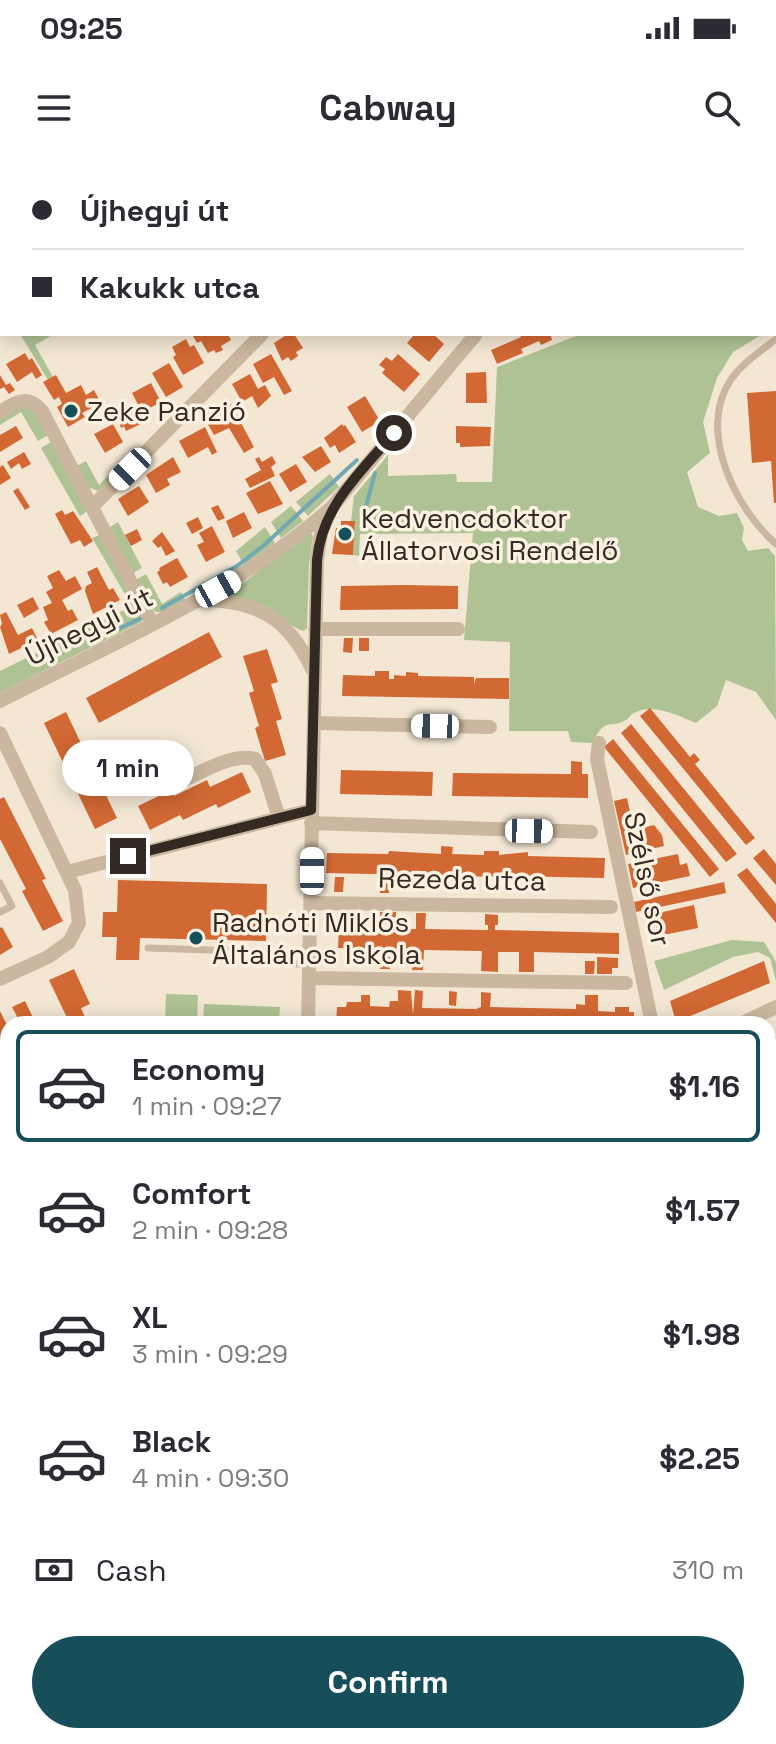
<!DOCTYPE html>
<meta charset="utf-8">
<style>
body{margin:0;font-family:"Space Grotesk",sans-serif;background:#f7f7f7;color:#2b2b33;height:100vh;display:flex;flex-direction:column;font-size:30px;white-space:nowrap}
*{box-sizing:border-box;margin:0}
p{font-size:26px;color:#7c7c81}
.icon{flex:none;width:44px;height:44px;fill:none;stroke:currentColor;stroke-width:2;stroke-linecap:round;stroke-linejoin:round}
.map{position:relative;flex:1;overflow:hidden}
.sheet{position:absolute;left:0px;top:856px;width:776px;height:728px;display:flex;flex-direction:column;background:#fff;border-radius:24px 24px 0 0;box-shadow:0 4px 20px #0003}
.sheet>*{flex:none}
.hud{position:absolute;left:0px;top:0px;width:776px;height:176px;box-shadow:0 4px 20px #0003;display:grid;align-content:center;height:176px;padding:0 32px;background:#fff}
.end{position:absolute;width:36px;height:36px;margin:-18px;border:10px solid #342a24;background:#fff;box-shadow:0 0 0 4px #fff}
.from{border-radius:50%}
.bubble{position:absolute;height:56px;border-radius:28px;background:#fff;box-shadow:0 4px 20px #0003;font-size:26px;font-weight:700;line-height:56px;text-align:center}
.car{position:absolute;width:24px;height:48px;margin:-24px -12px;border-radius:10px;box-shadow:0 0 6px 2px #0007;background:linear-gradient(#fff 24%,#345 0 40%,#fff 0 76%,#345 0 86%,#fff 0)}
.hud b{display:flex;align-items:center;gap:28px;height:76px;font-size:30px}
.hud b+b{border-top:2px solid #e1e1e2}
.hud i{width:20px;height:20px;background:#2b2b33}
ul{padding:14px 0 0;list-style:none}
li{display:flex;align-items:center;gap:24px;height:112px;margin:0 16px 12px;padding:0 16px;border:4px solid transparent;border-radius:12px}
li div{flex:1}
li b{display:block;font-size:30px}
li em{font-style:normal;font-weight:700}
li.on{border-color:#164e59}
li>.icon{width:72px;height:72px;stroke-width:1.5}
.pay{display:flex;align-items:center;gap:20px;height:88px;padding:0 32px;font-size:30px}
.pay p{margin-inline-start:auto}
.primary-button{display:flex;gap:16px;margin-top:auto;padding:16px 32px}
.primary-button a{flex:1;height:92px;border-radius:48px;background:#164e59;color:#fff;font-size:32px;font-weight:700;line-height:92px;text-align:center}
.status{display:flex;justify-content:space-between;align-items:center;height:56px;padding:0 40px;background:#fff;direction:ltr}
.status svg{height:22px;fill:currentColor}
header{display:flex;justify-content:space-between;align-items:center;height:104px;padding:0 32px;background:#fff;font-size:36px;font-weight:700}
.map>svg:first-child{display:block}
.green{fill:#aec293}
.lines{fill:none;stroke-linecap:round;stroke-linejoin:round}
.stream{stroke:#71a9b2;stroke-width:4}
.building{fill:#d26833}
.lane{stroke:#cbb79f;stroke-width:7}
.street{stroke:#cbb79f;stroke-width:14}
.route{stroke:#342a24;stroke-width:10}
.poi-dot{fill:#164e59;stroke:#faf1e0;stroke-width:3}
.labels{text-anchor:middle;dominant-baseline:central;stroke-width:7;stroke-linejoin:round;paint-order:stroke}
.poi-label{font-size:28px;fill:#342a24;stroke:#faf1e0;text-anchor:start}
.street-label{font-size:28px;fill:#342a24;stroke:#faf1e0}
</style>
<div class="status"><b>09:25</b><svg viewBox="0 0 49 12"><path d="M0 12V9h3v3zM5 12V6h3v6zM10 12V3h3v9zM15 12V0h3v12zM26 1h20v11H26zM47 4h2v5h-2z"/></svg></div>
<header><svg class="icon" aria-label="menu" viewBox="0 0 24 24"><path d="M4 6h16M4 12h16M4 18h16"/></svg>Cabway<svg class="icon" aria-label="search" viewBox="0 0 24 24"><circle cx="10" cy="10" r="6"/><path d="M15 15l6 6"/></svg></header>
<div class="map">
<svg width="776" height="1584" viewBox="0 0 776 1584">
<rect width="100%" height="100%" fill="#f3e7d4"/>
<!-- green -->
<path class="green" d="M0,0H344L2,2V143Z
M20,174H54L35,185L53,217L48,220Z
M581,174H763L733,192L717,218L703,262L710,293L687,312L698,347L719,356L737,353L744,368L742,380L748,391L768,388L775,396L776,560L756,532L726,520L717,546L696,563C679,556 654,543 636,552C628,556 633,555 626,560C608,570 607,555 592,583L571,582L568,571H509L510,482L464,480L473,373L360,374L359,396L353,395L355,362L351,361L354,336L388,295V316L456,314L457,322H492L497,207Z
M16,247L32,248L50,274L38,281L21,252L0,265V257Z
M53,281L89,350L80,356L41,288Z
M133,290L137,295L98,331L88,327L77,306L86,301L99,325Z
M330,314L339,327L308,356L296,342Z
M291,346L303,361L281,378L271,362Z
M118,362L142,408L133,413L110,367Z
M265,367L275,383L244,405L236,391Z
M102,374L143,459L141,462L0,533V511L132,446L92,378Z
M308,374H312L313,377L309,404L307,468L304,471C291,468 283,456 271,449C258,441 242,439 228,434Z
M146,414L162,444L181,432L186,441L164,452H155L136,420Z
M732,780L764,782L776,802V821L770,798L758,792L733,797L664,830L654,801Z
M166,834L198,835L197,864H165Z
M204,844L280,847L279,864H203Z"/>
<g class="lines">
<!-- stream -->
<path class="stream" d="M774,19L776,24
M362,361L375,313
M162,448L237,406L263,386L357,300
M94,480L142,458"/>
</g>
<!-- building -->
<path class="building" d="M192,174H228L231,180L221,186L223,190L216,193L214,190L208,193L201,181L197,183Z
M288,174H294L303,188L296,192L298,196L291,201L288,197L282,201L274,183Z
M415,174H433L444,184L429,202L407,183Z
M520,174H556L551,176L552,180L541,185L539,181L521,189L523,193L497,204L491,190L521,177Z
M186,179L190,187L194,185L204,203L183,215L173,197L176,195L172,187Z
M25,193L29,200L32,198L42,215L36,219L32,212L17,222L6,204Z
M271,194L292,231L284,235L274,217L263,223L253,204Z
M398,194L420,214L404,232L382,213L385,209L379,205L386,197L392,201Z
M169,203L183,227L166,237L152,213Z
M486,212L487,243H466V213Z
M250,214L258,229L265,225L271,236L258,248L252,236L242,242L232,224Z
M0,215L6,225L10,223L15,230L9,234L4,227L0,229Z
M56,215L66,233L81,225L86,235L94,230L101,243L82,253L85,257L68,267L57,247L62,244L59,237L54,240L43,222Z
M151,223L161,242L142,252L132,233Z
M776,231V343H774L771,301L752,303L747,233Z
M365,236L380,261L362,272L347,247Z
M229,241L254,287L244,293L229,268L214,275L206,261L211,259L207,252Z
M133,246L143,263L126,271L124,266L121,268L117,254Z
M113,264L123,282L105,293L94,274Z
M342,264L343,266L345,265L356,282L339,293L335,285L330,288L324,278Z
M16,266L23,278L0,292V275Z
M456,266L491,267L490,286L460,287V283H456Z
M205,267L217,292L212,295L208,287L188,298L179,281Z
M321,286L331,302L315,312L302,297Z
M24,292L31,304L22,309L19,303L11,309L7,302Z
M272,296L276,303L271,307L275,316L250,328L245,319L261,310L255,299L259,297L262,302Z
M173,297L181,312L167,319L170,325L156,333L146,315Z
M296,304L307,322L290,332L279,314Z
M3,305L11,318L0,325V307Z
M270,321L283,344L258,354L246,333Z
M139,326L149,342L128,356L118,339Z
M18,328L30,347L25,350L13,331Z
M218,345L225,358L218,361L211,348Z
M62,350L65,355L73,351L93,381L84,387L80,380L71,384L55,354Z
M244,352L252,368L233,378L226,361Z
M198,357L203,368L192,374L186,363Z
M341,361H355L353,395L332,394L336,368L341,369Z
M212,366L225,392L206,402L197,385L204,382L199,373Z
M137,369L142,380L131,386L125,375Z
M162,372L175,391L166,396L161,386L158,388L152,381Z
M177,398L188,417L170,427L167,422L163,424L157,412L160,410L159,408Z
M97,407L109,430L113,428L120,440L93,454L85,431L86,426L92,423L87,412Z
M59,410L66,421L75,416L82,429L62,440L68,451L72,449L78,460L51,474L44,462L48,460L43,447L52,443L46,432L53,428L47,416Z
M404,425L458,426V449L340,450L341,426Z
M33,437L39,449L24,458L17,445Z
M6,452L18,475L32,468L38,480L9,494L0,467L2,464L0,455Z
M209,472L222,497L99,563L86,538Z
M344,478H353L352,493L343,492Z
M359,478H369V491H359Z
M267,489L278,522L271,524L282,559L276,561L286,595L265,601L255,568L259,566L249,533L254,531L243,496Z
M375,511H389V519H394V515L406,516V512L418,513V516L474,517V524L476,518H509V539L342,536L343,515L375,516Z
M650,548L690,597L694,593L700,600L695,604L755,678L746,685L640,556Z
M66,552L117,658L95,669L44,563Z
M631,564L737,694L726,702L621,573Z
M613,579L719,709L710,717L604,587Z
M571,601L582,602V614H588V638L452,636L453,613L571,614Z
M341,610L433,612L432,636L340,634Z
M242,612L251,632L218,648L216,644L183,660L180,655L150,670L138,646L171,630L174,636L207,620L210,627Z
M4,637L46,719L42,720L63,761L43,771L22,731L26,729L0,679V639Z
M627,638L634,670L654,665L662,675L664,686L626,695L614,641Z
M441,686L453,687L452,694L484,695V691H499V695L528,692V696L605,698L604,718L510,716V722L499,721L500,717L326,713L327,693L388,694L389,691L441,694Z
M764,689L776,704V725L753,698Z
M678,694L680,705L687,703L690,716L633,728L628,704Z
M747,708L776,744V763L737,715Z
M335,717H344L343,732H334Z
M380,718L389,719V733H380Z
M118,720L267,724L266,781L140,778L139,800H116L117,777H102L103,752H117Z
M724,722L726,733L636,752L634,742Z
M694,745L698,768L658,776L654,754Z
M354,751H363V764H353Z
M380,752H396V765L380,763Z
M416,753H426L425,769L488,770V765H485V754L498,755V765H495V770L619,773V794L534,792V812H519V792H498V812L481,811L482,791L424,790L423,810H412L413,795H408V790L338,788L339,767L416,769Z
M2,767L13,787L0,795V768Z
M381,796L390,797V809H380Z
M597,797L618,798V808H612V814H597Z
M585,801H595L594,814H585Z
M764,801L770,823L676,862L670,841Z
M74,809L90,844L81,848L88,864H70L49,820Z
M398,830L411,831L413,855L415,830L423,831L422,848L476,849L481,847V832L491,833L490,847L576,849V844L585,845V835H598V851L615,852V847H629V852H634V864H336L337,847H346L347,842H361V835H370V846L389,847L390,841H398Z
M449,831L457,832L456,846L449,845Z
M25,841L36,864H21L12,847Z
M0,851L8,867V892L0,896Z
M776,876V901L768,903V880Z
M776,947V972L768,974V949Z
M8,976V1003L0,1007V980Z
M776,1028V1046L768,1048V1030Z
M8,1053V1077L5,1078V1081L0,1082V1057Z
M768,1139L776,1167V1183L768,1185Z
M772,1208L776,1224L775,1330L768,1299V1209Z
M3,1224L8,1227V1256L0,1252V1230Z
M8,1382V1419L0,1414V1396Z
M32,1576H110L102,1584H40Z
M421,1576H430L431,1584H375Z"/>
<g class="lines">
<!-- lane -->
<path class="lane" d="M759,0V2
M774,45L776,51
M776,179C760,192 742,203 730,221C697,272 736,349 776,384
M0,723L12,746L0,752
M148,788L268,792L274,793L287,803L310,805
M0,1097L8,1095
M1,1557L8,1564
M22,1576L30,1584"/>
<!-- street -->
<path class="street" d="M776,0V1
M622,2L624,0
M0,252C15,242 28,234 42,251L152,463
M93,346L262,174
M199,440C256,440 288,457 312,509
M315,469H458
M0,541C114,482 235,433 332,347L476,174
M314,563L490,567
M0,573L75,730L79,763L69,782L48,797L0,819
M599,583L597,599L652,864
M177,623C199,614 232,592 255,599L265,614L279,658
M311,663L591,672
M67,712L311,650
M312,743L611,747
M310,818L626,823
M308,864L317,400L321,373L330,351
M740,864L776,847
M768,997L776,994
M0,1035L8,1034
M0,1267L8,1268
M768,1412L776,1451
M0,1477L8,1481
M768,1571L776,1572
M447,1576L448,1584
M601,1576L603,1584"/>
</g>
<g class="lines">
<!-- route -->
<path class="route" d="M128,696L311,650L317,400C322,346 360,313 394,273"/>
</g>
<!-- markers -->
<g class="poi-dot">
<circle cx="71" cy="251" r="8"/>
<circle cx="345" cy="374" r="8"/>
<circle cx="196" cy="778" r="8"/>
</g>
<g class="labels">
<!-- poi labels -->
<g class="poi-label">
<text x="87" y="251">Zeke Panzió</text>
<text x="361" y="358">Kedvencdoktor<tspan x="361" dy="32">Állatorvosi Rendelő</tspan></text>
<text x="212" y="762">Radnóti Miklós<tspan x="212" dy="32">Általános Iskola</tspan></text>
</g>
<!-- street labels -->
<g class="street-label">
<text transform="translate(89 466) rotate(-27)">Újhegyi út</text>
<text transform="translate(462 719) rotate(1)">Rezeda utca</text>
<text transform="translate(648 719) rotate(78)">Szélső sor</text>
</g>
</g>
</svg>
<i class="end from" style="left:394px;top:273px"></i>
<i class="end" style="left:128px;top:696px"></i>
<div class="bubble" style="left:62px;top:580px;width:132px">1 min</div>
<i class="car" style="left:130px;top:309px;rotate:225deg"></i>
<i class="car" style="left:218px;top:429px;rotate:61deg"></i>
<i class="car" style="left:435px;top:566px;rotate:271deg"></i>
<i class="car" style="left:529px;top:671px;rotate:91deg"></i>
<i class="car" style="left:312px;top:711px;rotate:0deg"></i>
<div class="hud">
<b><i class="from"></i>Újhegyi út</b>
<b><i></i>Kakukk utca</b>
</div>
<section class="sheet">
<ul>
<li class="on"><svg class="icon" aria-label="car" viewBox="0 0 24 24"><path d="M5 17H2v-5l4-1 3-4h7l3 4 3 1v5h-3M9 17h6M6 11h13"/><circle cx="7" cy="17" r="2"/><circle cx="17" cy="17" r="2"/></svg><div><b>Economy</b><p>1 min · 09:27</p></div><em>$1.16</em></li>
<li><svg class="icon" aria-label="car" viewBox="0 0 24 24"><path d="M5 17H2v-5l4-1 3-4h7l3 4 3 1v5h-3M9 17h6M6 11h13"/><circle cx="7" cy="17" r="2"/><circle cx="17" cy="17" r="2"/></svg><div><b>Comfort</b><p>2 min · 09:28</p></div><em>$1.57</em></li>
<li><svg class="icon" aria-label="car" viewBox="0 0 24 24"><path d="M5 17H2v-5l4-1 3-4h7l3 4 3 1v5h-3M9 17h6M6 11h13"/><circle cx="7" cy="17" r="2"/><circle cx="17" cy="17" r="2"/></svg><div><b>XL</b><p>3 min · 09:29</p></div><em>$1.98</em></li>
<li><svg class="icon" aria-label="car" viewBox="0 0 24 24"><path d="M5 17H2v-5l4-1 3-4h7l3 4 3 1v5h-3M9 17h6M6 11h13"/><circle cx="7" cy="17" r="2"/><circle cx="17" cy="17" r="2"/></svg><div><b>Black</b><p>4 min · 09:30</p></div><em>$2.25</em></li>
</ul>
<div class="pay"><svg class="icon" aria-label="cash" viewBox="0 0 24 24"><path d="M3 7h18v10H3z"/><circle cx="12" cy="12" r="2"/></svg>Cash<p>310 m</p></div>
<div class="primary-button"><a>Confirm</a></div>
</section>
</div>
